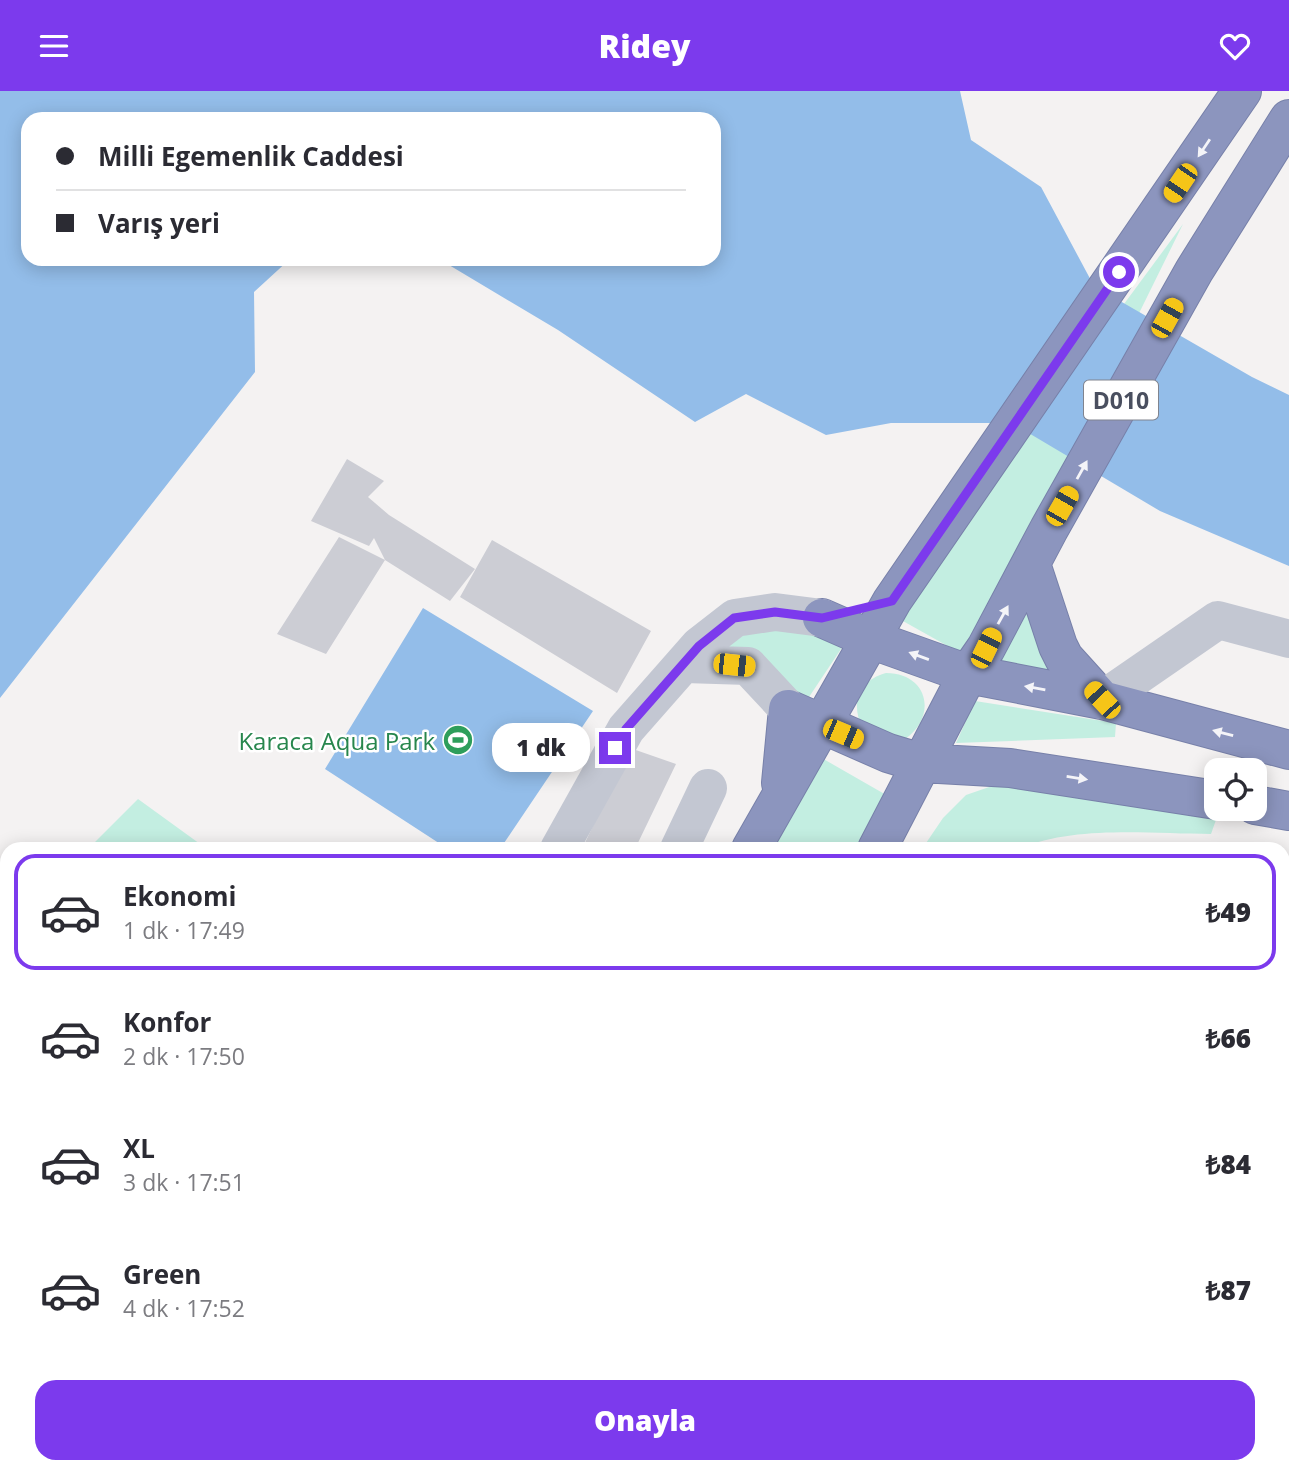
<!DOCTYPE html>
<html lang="tr">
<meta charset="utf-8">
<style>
body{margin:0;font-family:"Open Sans",sans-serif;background:#f2f2f3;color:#2b2b33;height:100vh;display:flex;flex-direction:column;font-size:26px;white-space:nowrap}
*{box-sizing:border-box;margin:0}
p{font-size:23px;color:#7c7c81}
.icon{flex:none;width:38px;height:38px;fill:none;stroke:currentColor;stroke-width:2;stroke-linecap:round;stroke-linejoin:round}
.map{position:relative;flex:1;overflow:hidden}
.panel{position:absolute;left:0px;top:751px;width:1290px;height:632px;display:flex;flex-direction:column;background:#fff;border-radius:21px 21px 0 0;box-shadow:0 4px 18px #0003}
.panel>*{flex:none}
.top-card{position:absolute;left:21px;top:21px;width:700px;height:154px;border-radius:21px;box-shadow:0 4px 18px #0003;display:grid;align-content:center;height:154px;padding:0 35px;background:#fff}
.buttons{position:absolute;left:1204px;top:667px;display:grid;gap:14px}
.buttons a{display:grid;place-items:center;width:63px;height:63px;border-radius:14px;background:#fff;box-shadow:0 4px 18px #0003;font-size:35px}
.end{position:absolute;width:32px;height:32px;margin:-16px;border:9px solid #7c3aed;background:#fff;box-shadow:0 0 0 4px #fff}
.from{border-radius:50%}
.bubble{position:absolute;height:49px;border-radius:21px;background:#fff;box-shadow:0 4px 18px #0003;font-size:23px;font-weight:800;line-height:49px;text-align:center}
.car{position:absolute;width:21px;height:42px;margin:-21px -10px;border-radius:9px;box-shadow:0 0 5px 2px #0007;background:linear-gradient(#f5c518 24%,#345 0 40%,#f5c518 0 76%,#345 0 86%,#f5c518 0)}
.top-card b{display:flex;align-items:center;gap:24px;height:66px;font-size:26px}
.top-card b+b{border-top:2px solid #e1e1e2}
.top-card i{width:18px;height:18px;background:#2b2b33}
ul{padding:12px 0 0;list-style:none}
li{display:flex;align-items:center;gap:21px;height:116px;margin:0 14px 10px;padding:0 21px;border:4px solid transparent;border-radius:21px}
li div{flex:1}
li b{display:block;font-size:26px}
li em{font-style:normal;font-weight:800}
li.active{border-color:#7c3aed}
li>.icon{width:63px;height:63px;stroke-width:1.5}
.action{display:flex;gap:14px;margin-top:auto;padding:14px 35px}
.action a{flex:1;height:80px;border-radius:21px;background:#7c3aed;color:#fff;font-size:28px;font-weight:800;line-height:80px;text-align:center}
header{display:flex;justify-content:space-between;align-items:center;height:91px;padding:0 35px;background:#7c3aed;color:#fff;font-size:32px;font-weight:800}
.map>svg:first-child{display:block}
.green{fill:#c3eee1}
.water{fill:#93bde9}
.building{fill:#cccdd4}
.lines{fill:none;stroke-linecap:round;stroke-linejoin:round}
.highway-casing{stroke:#7780a9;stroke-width:40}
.minor{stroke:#c3c7d2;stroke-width:38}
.highway{stroke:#8c95be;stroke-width:38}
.oneway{fill:#f4f4f8}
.route{stroke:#7c3aed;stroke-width:9}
.labels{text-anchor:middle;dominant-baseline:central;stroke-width:5;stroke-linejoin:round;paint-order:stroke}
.shield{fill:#fff;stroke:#80848f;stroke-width:2}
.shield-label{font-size:23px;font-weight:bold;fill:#4a4f5f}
.leisure-label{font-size:24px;fill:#27864d;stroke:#fff;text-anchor:end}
</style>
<header><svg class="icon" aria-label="menu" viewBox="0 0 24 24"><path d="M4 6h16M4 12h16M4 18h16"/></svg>Ridey<svg class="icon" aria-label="heart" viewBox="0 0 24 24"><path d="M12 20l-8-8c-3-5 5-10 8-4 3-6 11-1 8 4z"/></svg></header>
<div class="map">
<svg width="1289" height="1381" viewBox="0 0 1289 1381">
<rect width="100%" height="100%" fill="#f4f2f2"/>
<!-- green -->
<path class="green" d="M1183,133L969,567L894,525Z
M1036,511L1062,590L991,571Z
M772,533L845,552L807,609L708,559Z
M886,582C928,582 938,625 905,648L862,636C850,611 860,589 886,582Z
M975,610L1116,632L1115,646L956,652Z
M813,662L888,705L858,758H766Z
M995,694L1217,726L1211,743C1150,743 1075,734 1019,758H922L943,727L966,704Z
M138,708L207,758H88Z
M7,839V1376H224L221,1381H0V846Z"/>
<!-- water -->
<path class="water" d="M0,0H960L971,49L1041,96L1094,195L1252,286L1289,304V475L1160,420L1012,332H891L826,344L746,303L695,331L558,239L449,174L445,168H714V28H28V168H290L254,201L255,281L0,607Z
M423,517L593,620L500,758H448L325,678Z"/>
<!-- building -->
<path class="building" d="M347,368L384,390L368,406L389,424L475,478L450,510L385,469L374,447L369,455L311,430Z
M339,446L385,469L326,563L277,543Z
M492,449L651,540L617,602L460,506Z
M630,657L676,673L635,758H582Z
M1289,919V1113L1283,1116V928Z
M275,1376H344L342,1381H272Z
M714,1376H834L825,1381H711Z"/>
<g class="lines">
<!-- highway casing -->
<g class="highway-casing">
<path id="highway" d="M1031,473L1058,555L1064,567L1102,609
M822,527L870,548L968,583L1102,609L1289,659
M781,692L788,618L888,662L921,672L1010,677L1216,709
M1255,714L1289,720
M751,758L892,510L1242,0
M877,758L968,583L986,557L1049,438L1194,180L1289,28
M469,1381L471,1376
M531,1381L533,1376"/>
</g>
<!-- minor -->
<path class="minor" d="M685,573L748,575L788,618
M1102,609L1218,529L1289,548
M559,758L626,638L699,555L735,527L775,521L822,527
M679,758L708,697
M1283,1194L1289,1190
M248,1381L251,1376
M391,1381L394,1376
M946,1381L955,1376"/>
<!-- highway -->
<use href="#highway" class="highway"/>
</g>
<!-- one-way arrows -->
<defs><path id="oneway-solid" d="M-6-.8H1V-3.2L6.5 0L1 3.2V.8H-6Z" transform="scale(1.75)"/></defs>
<g class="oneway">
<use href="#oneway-solid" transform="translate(1204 57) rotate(124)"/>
<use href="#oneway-solid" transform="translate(1082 379) rotate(-61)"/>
<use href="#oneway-solid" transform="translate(1003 524) rotate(-61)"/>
<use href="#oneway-solid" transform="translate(919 565) rotate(-160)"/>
<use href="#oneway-solid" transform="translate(1035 597) rotate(-170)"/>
<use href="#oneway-solid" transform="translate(1223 642) rotate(-165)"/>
<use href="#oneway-solid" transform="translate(1077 687) rotate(9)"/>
</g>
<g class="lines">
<!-- route -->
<path class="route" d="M615,657L626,638L699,555L734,527L775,521L822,527L892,510L1119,181"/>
</g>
<!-- icons -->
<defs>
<g id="stadium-disc" transform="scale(1.575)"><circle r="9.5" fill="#2e9e5b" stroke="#fff"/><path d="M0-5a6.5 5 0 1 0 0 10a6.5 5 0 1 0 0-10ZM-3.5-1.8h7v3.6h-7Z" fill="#fff"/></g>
</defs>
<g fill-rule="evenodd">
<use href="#stadium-disc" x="458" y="649"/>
</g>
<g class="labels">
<!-- shield labels -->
<rect class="shield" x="1084" y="289.5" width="74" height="39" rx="5"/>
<g class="shield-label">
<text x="1121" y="309">D010</text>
</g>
<!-- leisure labels -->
<g class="leisure-label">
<text x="435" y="649">Karaca Aqua Park</text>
</g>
</g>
</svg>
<div class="buttons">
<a><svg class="icon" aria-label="locate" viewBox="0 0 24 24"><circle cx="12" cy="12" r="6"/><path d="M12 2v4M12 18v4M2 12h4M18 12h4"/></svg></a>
</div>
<i class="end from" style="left:1119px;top:181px"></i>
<i class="end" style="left:615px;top:657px"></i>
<div class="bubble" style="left:492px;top:632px;width:98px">1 dk</div>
<i class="car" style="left:1180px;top:92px;rotate:214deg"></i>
<i class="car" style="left:1167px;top:227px;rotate:29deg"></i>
<i class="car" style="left:1062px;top:415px;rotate:30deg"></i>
<i class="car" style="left:986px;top:557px;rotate:26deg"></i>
<i class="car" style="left:734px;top:574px;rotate:96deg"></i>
<i class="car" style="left:1102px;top:609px;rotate:317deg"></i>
<i class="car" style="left:843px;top:643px;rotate:113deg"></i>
<div class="top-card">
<b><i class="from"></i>Milli Egemenlik Caddesi</b>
<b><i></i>Varış yeri</b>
</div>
<section class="panel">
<ul>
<li class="active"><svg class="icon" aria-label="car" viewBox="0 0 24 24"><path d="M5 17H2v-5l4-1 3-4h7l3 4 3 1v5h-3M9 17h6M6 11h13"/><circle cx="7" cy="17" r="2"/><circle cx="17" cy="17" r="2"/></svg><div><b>Ekonomi</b><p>1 dk · 17:49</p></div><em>₺49</em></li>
<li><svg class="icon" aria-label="car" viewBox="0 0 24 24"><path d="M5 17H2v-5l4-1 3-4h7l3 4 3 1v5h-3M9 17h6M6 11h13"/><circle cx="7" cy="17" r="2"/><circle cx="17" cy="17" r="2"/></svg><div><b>Konfor</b><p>2 dk · 17:50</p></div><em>₺66</em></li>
<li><svg class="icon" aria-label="car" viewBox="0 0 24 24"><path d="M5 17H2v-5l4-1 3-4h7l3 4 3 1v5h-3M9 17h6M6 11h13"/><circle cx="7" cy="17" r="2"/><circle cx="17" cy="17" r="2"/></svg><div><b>XL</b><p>3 dk · 17:51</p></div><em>₺84</em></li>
<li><svg class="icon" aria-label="car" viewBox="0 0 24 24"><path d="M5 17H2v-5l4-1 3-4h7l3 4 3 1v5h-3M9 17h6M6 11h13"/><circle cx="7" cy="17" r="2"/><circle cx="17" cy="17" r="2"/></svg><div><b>Green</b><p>4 dk · 17:52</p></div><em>₺87</em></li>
</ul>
<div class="action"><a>Onayla</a></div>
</section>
</div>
